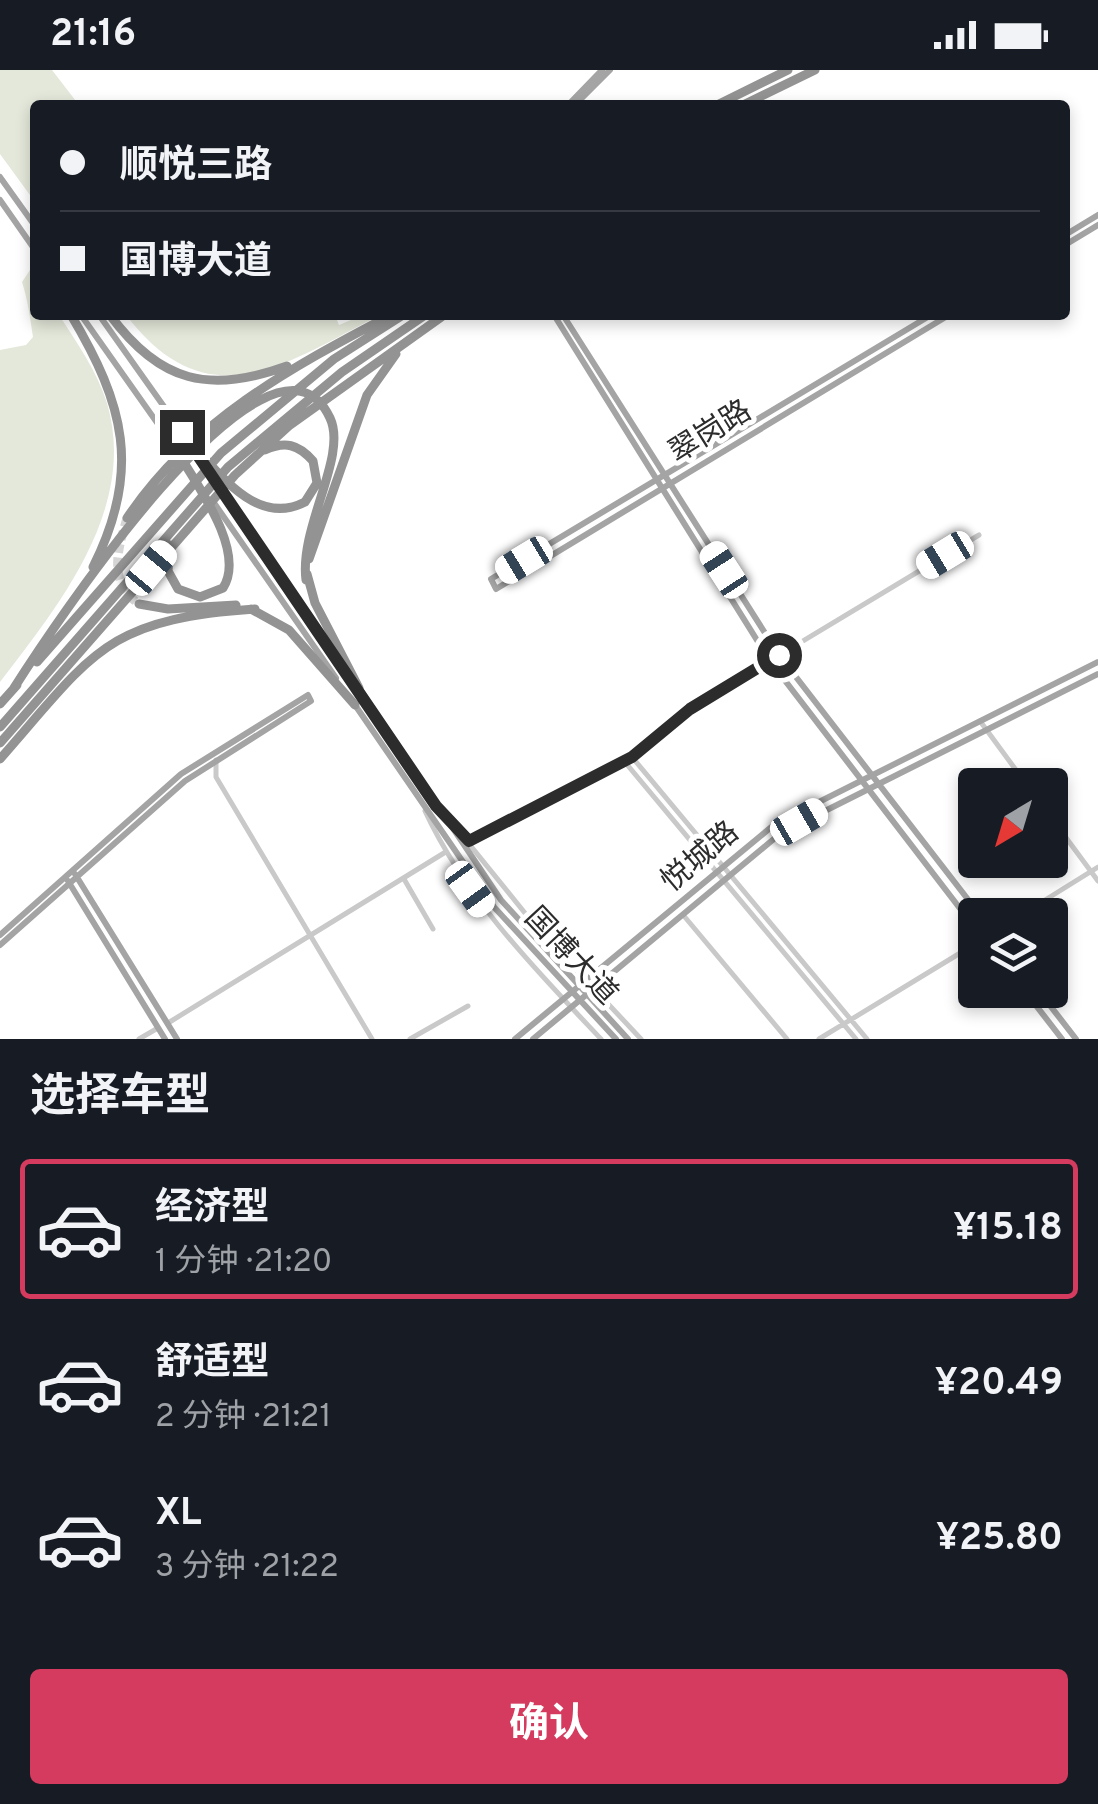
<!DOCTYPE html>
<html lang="zh">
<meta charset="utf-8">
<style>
body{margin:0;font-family:Overpass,"Noto Sans SC",sans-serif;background:#20242c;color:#f1f3f6;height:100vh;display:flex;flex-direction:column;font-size:38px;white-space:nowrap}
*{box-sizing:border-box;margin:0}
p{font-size:32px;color:#9ea1a6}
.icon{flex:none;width:55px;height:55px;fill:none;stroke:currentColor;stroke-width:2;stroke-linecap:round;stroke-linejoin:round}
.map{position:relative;height:969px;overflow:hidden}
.drawer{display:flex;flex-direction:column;background:#171b24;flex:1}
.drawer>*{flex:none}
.top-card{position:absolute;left:30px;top:30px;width:1040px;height:220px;border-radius:10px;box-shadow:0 5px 15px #0003;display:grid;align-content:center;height:220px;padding:0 30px;background:#171b24}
.needle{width:65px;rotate:218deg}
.fabs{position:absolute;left:958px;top:698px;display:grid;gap:20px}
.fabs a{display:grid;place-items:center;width:110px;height:110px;border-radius:10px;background:#171b24;box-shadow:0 5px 15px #0003;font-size:50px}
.end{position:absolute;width:45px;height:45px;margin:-22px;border:12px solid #2c2c2c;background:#fff;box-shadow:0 0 0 5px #fff}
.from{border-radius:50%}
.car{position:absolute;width:30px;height:60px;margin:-30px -15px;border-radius:12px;box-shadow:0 0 8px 2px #0007;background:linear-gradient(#fff 24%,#345 0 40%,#fff 0 76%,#345 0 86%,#fff 0)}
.top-card b{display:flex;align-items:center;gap:35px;height:95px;font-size:38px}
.top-card b+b{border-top:2px solid #363941}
.top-card i{width:25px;height:25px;background:#f1f3f6}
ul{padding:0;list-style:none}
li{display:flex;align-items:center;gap:30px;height:140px;margin:0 20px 15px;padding:0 10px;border:5px solid transparent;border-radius:10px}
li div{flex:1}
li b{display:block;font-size:38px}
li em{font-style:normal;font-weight:700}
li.current{border-color:#d53b5f}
li>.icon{width:90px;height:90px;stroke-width:1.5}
h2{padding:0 30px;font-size:45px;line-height:120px}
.cta{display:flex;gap:20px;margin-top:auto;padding:20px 30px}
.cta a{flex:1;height:115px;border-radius:10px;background:#d53b5f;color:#fff;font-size:40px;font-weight:700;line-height:115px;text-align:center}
.status{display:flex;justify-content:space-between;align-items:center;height:70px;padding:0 50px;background:#171b24;direction:ltr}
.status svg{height:28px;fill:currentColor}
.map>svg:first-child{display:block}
.green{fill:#e4e8da}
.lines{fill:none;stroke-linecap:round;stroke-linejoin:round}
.highway-tunnel{stroke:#d5d5d5;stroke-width:9;stroke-dasharray:9 4.5;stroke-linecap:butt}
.minor{stroke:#c9c9c9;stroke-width:5}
.major{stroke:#a4a4a4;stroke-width:6}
.highway{stroke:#939393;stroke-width:9}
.route{stroke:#2c2c2c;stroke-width:12}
.labels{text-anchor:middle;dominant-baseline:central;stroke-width:10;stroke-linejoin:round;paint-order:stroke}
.street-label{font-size:30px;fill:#2c2c2c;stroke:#fff}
</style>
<div class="status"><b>21:16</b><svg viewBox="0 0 49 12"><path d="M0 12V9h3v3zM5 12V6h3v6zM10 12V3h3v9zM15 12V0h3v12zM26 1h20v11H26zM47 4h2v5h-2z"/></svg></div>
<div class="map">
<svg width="1098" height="969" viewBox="0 0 1098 969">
<rect width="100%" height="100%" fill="#fff"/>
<!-- green -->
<path class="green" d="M0,0H52L79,35H35V132L0,84Z
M30,200L35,208V245H59C77,273 97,301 107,333C138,438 59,535 0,612V280L26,275L33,267C30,247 28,231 22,212Z
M126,245H343L337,250L339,255L363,245H380C285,294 208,352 126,245Z"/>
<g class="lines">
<!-- highway-tunnel -->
<path class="highway-tunnel" d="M127,448C118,480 107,511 139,534"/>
<!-- minor -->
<path class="minor" d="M980,651L1027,715
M632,687L867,969
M216,690V707L372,969
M624,691L856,969
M425,741C466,829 535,899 601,969
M1050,746L1098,811
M449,749L537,858L641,969
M469,771L632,687L690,639L979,465
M404,809L433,859
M1021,845L1098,797
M684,846L787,969
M168,953L444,783
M139,969L158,958
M410,969L468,936
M819,969L975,874"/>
<!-- major -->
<path class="major" d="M568,35L602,0
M575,35L610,0
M0,107L35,156
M0,130L35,180
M1065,165L1098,145
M1065,175L1098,155
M81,245L170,371
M99,245L182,362
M554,245L770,591L975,858
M563,245L779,585L980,845
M931,245L491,509L496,519L949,245
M206,397L341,592
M212,430L336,608
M357,615L501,830L628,969
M355,635L494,837L616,969
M75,804L177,969
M68,811L165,969
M0,865L181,704L308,625L311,631L185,711L0,875
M1024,920L1062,969
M1038,920L1076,969
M515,969L775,754L1098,592
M533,969L781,763L1098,604"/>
<!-- highway -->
<path class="highway" d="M717,35L788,0
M743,35L815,0
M71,245C124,334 142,400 93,497
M110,245C160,313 210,324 287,296
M182,362C213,395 253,459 305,432L317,413L313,391C298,374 285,371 265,380
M170,370C191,407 248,479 223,518L200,527L178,519L168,501L170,475
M127,448C192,351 290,298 391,245
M309,489L367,325L396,284
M307,504L315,533L359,618
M139,534L168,539L236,535
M251,539L289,560L355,635
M37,592L221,383L334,289L403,245
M14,618C42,574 271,221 330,348C348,386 299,457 306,510
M0,634L17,615
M0,657L228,397L342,302L425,245
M0,673L235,405L290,355L444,245
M0,689C93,583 105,549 255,539"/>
</g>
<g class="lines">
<!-- route -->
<path class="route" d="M182,362L436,736L469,771L632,687L690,639L779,585"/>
</g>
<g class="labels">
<!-- street labels -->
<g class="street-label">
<text transform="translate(711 363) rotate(-32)">翠岗路</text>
<text transform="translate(701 788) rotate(-40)">悦城路</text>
<text transform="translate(570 887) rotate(47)">国博大道</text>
</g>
</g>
</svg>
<div class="fabs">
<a><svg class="needle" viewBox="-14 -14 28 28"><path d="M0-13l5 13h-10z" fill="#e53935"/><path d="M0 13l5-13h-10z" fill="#9ea1a6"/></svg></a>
<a><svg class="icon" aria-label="layers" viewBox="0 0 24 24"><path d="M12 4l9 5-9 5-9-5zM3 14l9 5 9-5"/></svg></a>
</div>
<i class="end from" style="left:779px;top:585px"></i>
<i class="end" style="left:182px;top:362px"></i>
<i class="car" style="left:945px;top:485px;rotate:239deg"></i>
<i class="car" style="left:524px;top:490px;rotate:239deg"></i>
<i class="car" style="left:151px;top:498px;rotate:40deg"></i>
<i class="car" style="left:724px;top:500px;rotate:327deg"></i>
<i class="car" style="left:799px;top:752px;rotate:60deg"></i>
<i class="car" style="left:470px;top:819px;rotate:144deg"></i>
<div class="top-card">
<b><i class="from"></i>顺悦三路</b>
<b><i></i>国博大道</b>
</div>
</div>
<section class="drawer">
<h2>选择车型</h2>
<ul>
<li class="current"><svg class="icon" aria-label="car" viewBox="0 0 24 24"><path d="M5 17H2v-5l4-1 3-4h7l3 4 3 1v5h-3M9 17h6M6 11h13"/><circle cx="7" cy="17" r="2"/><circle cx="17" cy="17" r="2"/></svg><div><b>经济型</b><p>1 分钟 · 21:20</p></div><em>¥15.18</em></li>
<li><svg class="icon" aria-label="car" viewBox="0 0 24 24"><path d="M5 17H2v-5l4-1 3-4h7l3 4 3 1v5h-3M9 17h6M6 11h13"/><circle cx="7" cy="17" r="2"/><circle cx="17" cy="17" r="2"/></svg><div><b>舒适型</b><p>2 分钟 · 21:21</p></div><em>¥20.49</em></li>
<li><svg class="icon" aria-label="car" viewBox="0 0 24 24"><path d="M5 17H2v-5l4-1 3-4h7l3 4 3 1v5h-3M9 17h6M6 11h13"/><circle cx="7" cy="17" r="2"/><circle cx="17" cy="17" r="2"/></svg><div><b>XL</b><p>3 分钟 · 21:22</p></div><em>¥25.80</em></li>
</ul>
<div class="cta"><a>确认</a></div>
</section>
